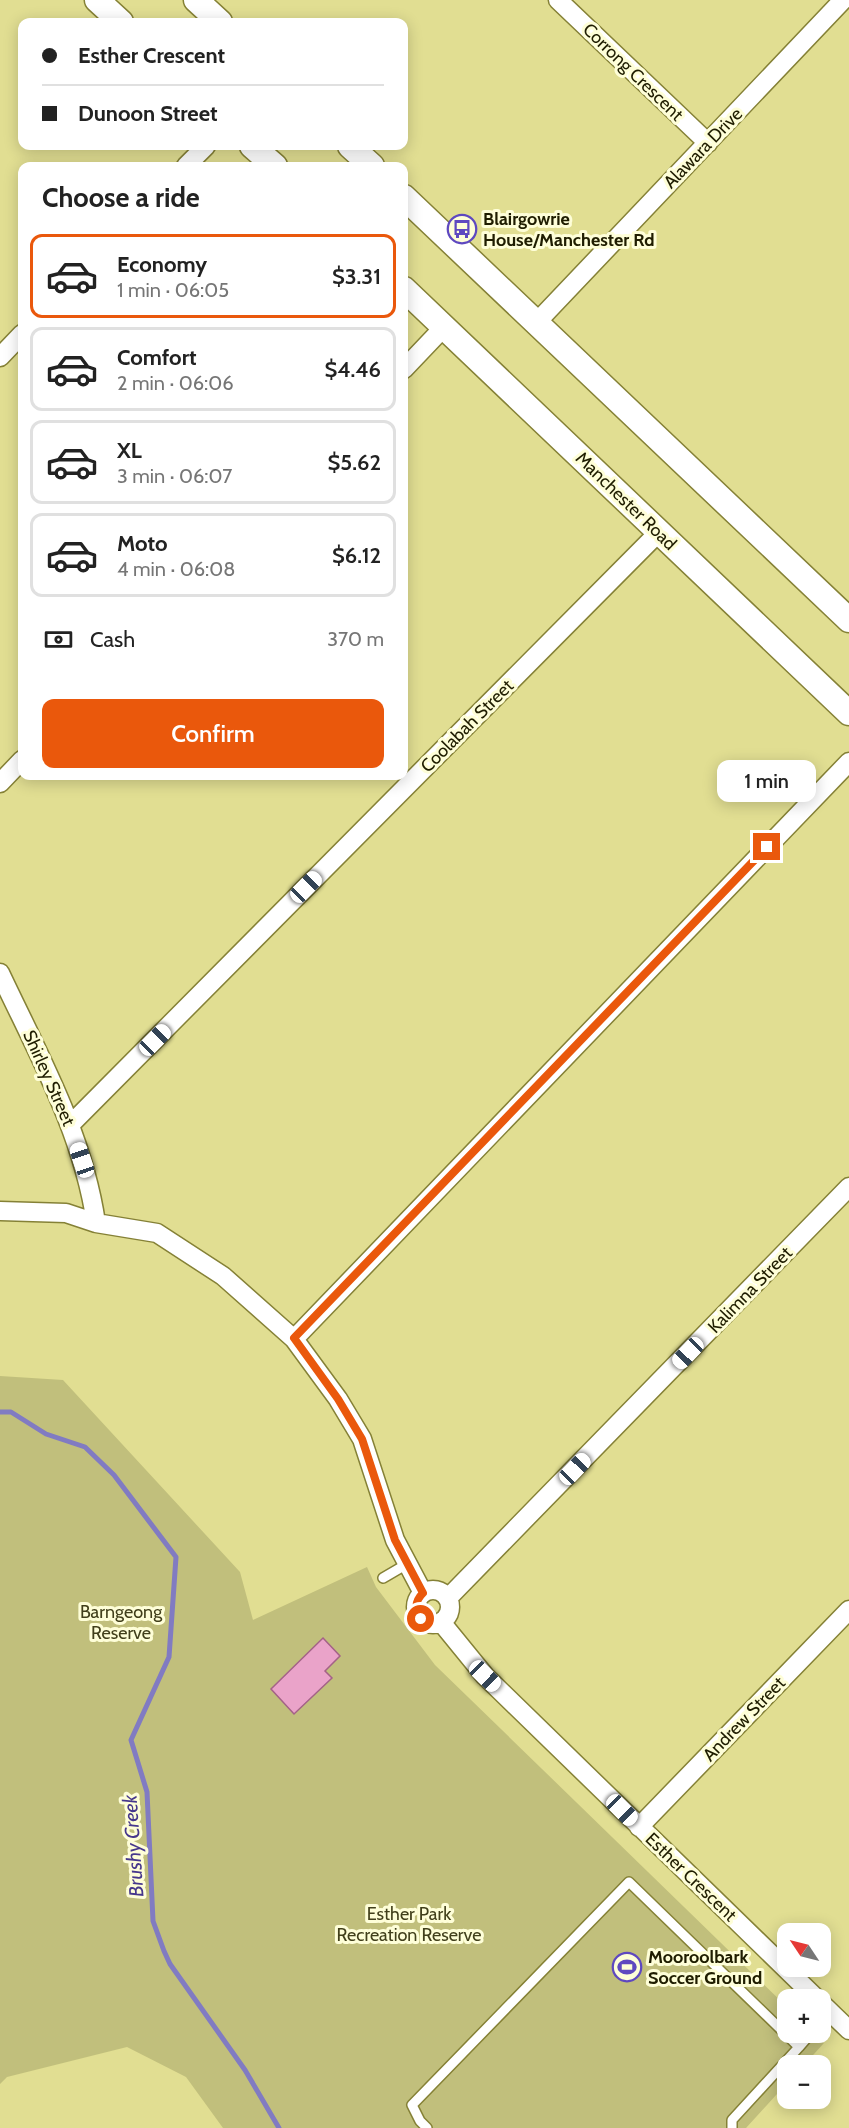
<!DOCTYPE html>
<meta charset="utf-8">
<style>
body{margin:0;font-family:Cabin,sans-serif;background:#f2f2f2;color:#222;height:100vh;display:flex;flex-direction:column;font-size:22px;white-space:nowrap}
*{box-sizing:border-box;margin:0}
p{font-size:20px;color:#767676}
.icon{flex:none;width:33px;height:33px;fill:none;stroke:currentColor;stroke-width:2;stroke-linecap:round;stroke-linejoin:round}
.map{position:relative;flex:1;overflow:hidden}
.details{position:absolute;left:18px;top:162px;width:390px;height:618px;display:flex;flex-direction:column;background:#fff;border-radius:12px;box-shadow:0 3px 15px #0003}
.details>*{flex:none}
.hud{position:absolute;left:18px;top:18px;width:390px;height:132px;border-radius:12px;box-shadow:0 3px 15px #0003;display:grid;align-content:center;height:132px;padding:0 24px;background:#fff}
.needle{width:39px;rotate:305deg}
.tools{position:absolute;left:777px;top:1923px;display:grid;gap:12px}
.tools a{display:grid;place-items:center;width:54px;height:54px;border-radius:12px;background:#fff;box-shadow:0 3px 15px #0003;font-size:30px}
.end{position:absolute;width:27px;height:27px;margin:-14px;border:8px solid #ea580c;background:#fff;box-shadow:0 0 0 3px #fff}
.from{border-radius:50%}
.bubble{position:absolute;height:42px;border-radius:12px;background:#fff;box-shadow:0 3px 15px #0003;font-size:20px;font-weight:600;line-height:42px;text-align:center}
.car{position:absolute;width:18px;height:36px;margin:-18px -9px;border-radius:8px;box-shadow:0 0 4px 2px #0007;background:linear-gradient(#fff 24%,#345 0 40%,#fff 0 76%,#345 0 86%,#fff 0)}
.hud b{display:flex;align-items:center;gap:21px;height:57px;font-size:22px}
.hud b+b{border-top:2px solid #e0e0e0}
.hud i{width:15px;height:15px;background:#222}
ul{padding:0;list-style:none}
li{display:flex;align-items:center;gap:18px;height:84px;margin:0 12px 9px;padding:0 12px;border:3px solid #e0e0e0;border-radius:12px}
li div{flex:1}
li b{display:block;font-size:22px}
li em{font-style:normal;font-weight:600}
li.selected{border-color:#ea580c}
li>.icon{width:54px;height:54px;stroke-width:1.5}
h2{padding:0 24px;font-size:27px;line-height:72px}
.pay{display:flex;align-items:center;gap:15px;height:66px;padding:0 24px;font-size:22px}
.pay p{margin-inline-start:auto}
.primary-button{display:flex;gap:12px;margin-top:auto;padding:12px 24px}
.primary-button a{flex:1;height:69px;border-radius:12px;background:#ea580c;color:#fff;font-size:24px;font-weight:600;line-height:69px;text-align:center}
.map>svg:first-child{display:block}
.green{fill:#c1bf7c}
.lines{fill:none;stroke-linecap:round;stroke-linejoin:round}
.stream{stroke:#817bc2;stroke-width:5}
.building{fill:#eaa3c9;stroke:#a46287;stroke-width:1.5}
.lane-casing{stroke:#858136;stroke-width:12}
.street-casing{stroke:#858136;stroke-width:21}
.secondary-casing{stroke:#858136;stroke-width:27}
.lane{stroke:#fff;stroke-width:9}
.street{stroke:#fff;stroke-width:18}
.secondary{stroke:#fff;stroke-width:24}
.route{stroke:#ea580c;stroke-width:8}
.labels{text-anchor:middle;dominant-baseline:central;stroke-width:6;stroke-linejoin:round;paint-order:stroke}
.street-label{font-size:18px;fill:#1f1d00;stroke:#fefed8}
.poi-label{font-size:18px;font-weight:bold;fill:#1f1d00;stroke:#fefed8;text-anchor:start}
.park-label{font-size:18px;fill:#413f1b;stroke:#fefed8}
.water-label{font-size:20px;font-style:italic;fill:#46378c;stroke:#fefed8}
</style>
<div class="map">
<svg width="849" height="2128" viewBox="0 0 849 2128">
<rect width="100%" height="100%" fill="#e1de92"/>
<!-- green -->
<path class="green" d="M0,1376L63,1380L240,1572L253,1620L367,1567L376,1587L435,1665L787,2007L788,2032L814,2033L824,2043L804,2065L788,2066L787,2083L746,2128H223L186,2077L127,2047L7,2077L0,2084Z"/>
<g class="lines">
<!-- stream -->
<path class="stream" d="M0,1412H11L46,1434L85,1447L114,1475L176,1557L169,1657L131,1740L147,1792L153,1921L164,1951L170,1964L245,2070L279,2128"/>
</g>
<!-- building -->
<path class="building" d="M323,1638L340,1656L325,1671L332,1678L294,1714L271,1689Z"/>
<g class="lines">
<!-- lane casing -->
<g class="lane-casing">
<path id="lane" d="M383,1578L407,1564
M820,2023L831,2012
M427,2128L420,2121L412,2105L629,1882L799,2047L812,2032
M732,2128V2120L799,2047"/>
</g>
<!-- street casing -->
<g class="street-casing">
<path id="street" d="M558,0L708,143
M186,166L206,146
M537,322L843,0
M0,357L22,334
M404,369L444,327
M0,783L22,760
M0,973C38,1054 83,1133 96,1223
M71,1124L659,532
M0,1211L66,1213L96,1223L157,1233L223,1276L294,1339L338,1399L362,1439L395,1540L423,1593
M294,1339L849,762
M416 1607a17 17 0 1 1 34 0a17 17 0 1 1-34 0Z
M448,1598L849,1187
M441,1622L485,1676L818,2000
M639,1827L849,1610
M820,2002L849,2030"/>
</g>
<!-- secondary casing -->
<g class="secondary-casing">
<path id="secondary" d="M97,0L121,22
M196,0L220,22
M252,146L275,166
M350,146L372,166
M404,197L849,620
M404,289L849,713"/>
</g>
<!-- lane -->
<use href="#lane" class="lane"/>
<!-- street -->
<use href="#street" class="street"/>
<!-- secondary -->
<use href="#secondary" class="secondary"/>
</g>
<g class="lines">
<!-- route -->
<path class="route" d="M421,1619C414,1609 415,1601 423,1593L395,1540L362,1439L338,1399L294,1338L767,847"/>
</g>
<!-- icons -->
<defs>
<g id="bus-ring" transform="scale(1.5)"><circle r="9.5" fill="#fefed8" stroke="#5e48c0" stroke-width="1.5"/><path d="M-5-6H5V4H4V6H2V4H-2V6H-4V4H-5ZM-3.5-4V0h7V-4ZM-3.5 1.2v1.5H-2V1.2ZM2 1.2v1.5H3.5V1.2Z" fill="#5e48c0"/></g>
<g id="stadium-ring" transform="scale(1.5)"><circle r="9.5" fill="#fefed8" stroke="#5e48c0" stroke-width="1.5"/><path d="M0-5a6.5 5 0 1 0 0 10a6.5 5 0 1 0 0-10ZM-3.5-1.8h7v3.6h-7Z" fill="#5e48c0"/></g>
</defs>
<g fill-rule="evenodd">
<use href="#bus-ring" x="462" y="229"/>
<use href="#stadium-ring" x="627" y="1967"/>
</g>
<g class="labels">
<!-- street labels -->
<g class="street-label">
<text transform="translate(633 72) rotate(44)">Corrong Crescent</text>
<text transform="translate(703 148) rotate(-46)">Alawara Drive</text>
<text transform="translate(626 501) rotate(44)">Manchester Road</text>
<text transform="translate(467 726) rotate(-45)">Coolabah Street</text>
<text transform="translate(49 1078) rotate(66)">Shirley Street</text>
<text transform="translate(750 1290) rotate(-46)">Kalimna Street</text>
<text transform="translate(744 1719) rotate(-46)">Andrew Street</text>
<text transform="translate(691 1877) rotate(44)">Esther Crescent</text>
</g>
<!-- poi labels -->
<g class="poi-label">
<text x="483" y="219">Blairgowrie<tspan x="483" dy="21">House/Manchester Rd</tspan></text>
<text x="648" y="1957">Mooroolbark<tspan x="648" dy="21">Soccer Ground</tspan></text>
</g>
<!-- park labels -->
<g class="park-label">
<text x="121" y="1612">Barngeong<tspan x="121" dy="21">Reserve</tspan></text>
<text x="409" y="1914">Esther Park<tspan x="409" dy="21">Recreation Reserve</tspan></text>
</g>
<!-- water labels -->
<g class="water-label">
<text transform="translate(133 1846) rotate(-94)">Brushy Creek</text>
</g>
</g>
</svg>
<div class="tools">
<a><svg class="needle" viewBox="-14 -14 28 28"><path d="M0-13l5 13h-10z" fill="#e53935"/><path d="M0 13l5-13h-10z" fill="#767676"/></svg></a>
<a>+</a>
<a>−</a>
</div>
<i class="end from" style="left:421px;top:1619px"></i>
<i class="end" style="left:767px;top:847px"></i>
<div class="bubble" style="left:717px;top:760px;width:99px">1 min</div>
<i class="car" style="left:306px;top:887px;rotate:45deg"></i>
<i class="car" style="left:155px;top:1040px;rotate:45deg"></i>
<i class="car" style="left:82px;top:1160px;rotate:341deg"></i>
<i class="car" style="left:688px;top:1353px;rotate:224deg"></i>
<i class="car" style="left:575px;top:1469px;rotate:44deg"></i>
<i class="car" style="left:485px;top:1676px;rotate:134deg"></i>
<i class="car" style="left:622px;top:1810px;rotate:135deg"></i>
<div class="hud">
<b><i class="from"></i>Esther Crescent</b>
<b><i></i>Dunoon Street</b>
</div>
<section class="details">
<h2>Choose a ride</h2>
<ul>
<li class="selected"><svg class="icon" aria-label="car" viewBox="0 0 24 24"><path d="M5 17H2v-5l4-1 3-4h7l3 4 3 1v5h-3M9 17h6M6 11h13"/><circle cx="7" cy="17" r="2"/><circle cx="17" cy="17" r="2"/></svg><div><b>Economy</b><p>1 min · 06:05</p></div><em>$3.31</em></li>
<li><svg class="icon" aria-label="car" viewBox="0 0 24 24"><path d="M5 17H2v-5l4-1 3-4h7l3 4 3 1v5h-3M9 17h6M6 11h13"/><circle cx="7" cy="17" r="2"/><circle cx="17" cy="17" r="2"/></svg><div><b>Comfort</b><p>2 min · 06:06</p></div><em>$4.46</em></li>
<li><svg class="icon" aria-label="car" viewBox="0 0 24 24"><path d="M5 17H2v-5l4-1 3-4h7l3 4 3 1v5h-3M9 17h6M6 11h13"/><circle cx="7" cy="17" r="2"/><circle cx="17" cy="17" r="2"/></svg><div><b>XL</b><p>3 min · 06:07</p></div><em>$5.62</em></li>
<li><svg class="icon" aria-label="car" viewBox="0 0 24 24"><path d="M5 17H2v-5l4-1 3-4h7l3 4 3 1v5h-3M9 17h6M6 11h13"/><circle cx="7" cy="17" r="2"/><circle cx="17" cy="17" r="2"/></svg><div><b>Moto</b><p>4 min · 06:08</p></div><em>$6.12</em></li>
</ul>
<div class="pay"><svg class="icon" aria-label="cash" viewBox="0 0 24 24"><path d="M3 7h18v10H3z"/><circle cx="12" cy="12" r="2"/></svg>Cash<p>370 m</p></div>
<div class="primary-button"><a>Confirm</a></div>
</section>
</div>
